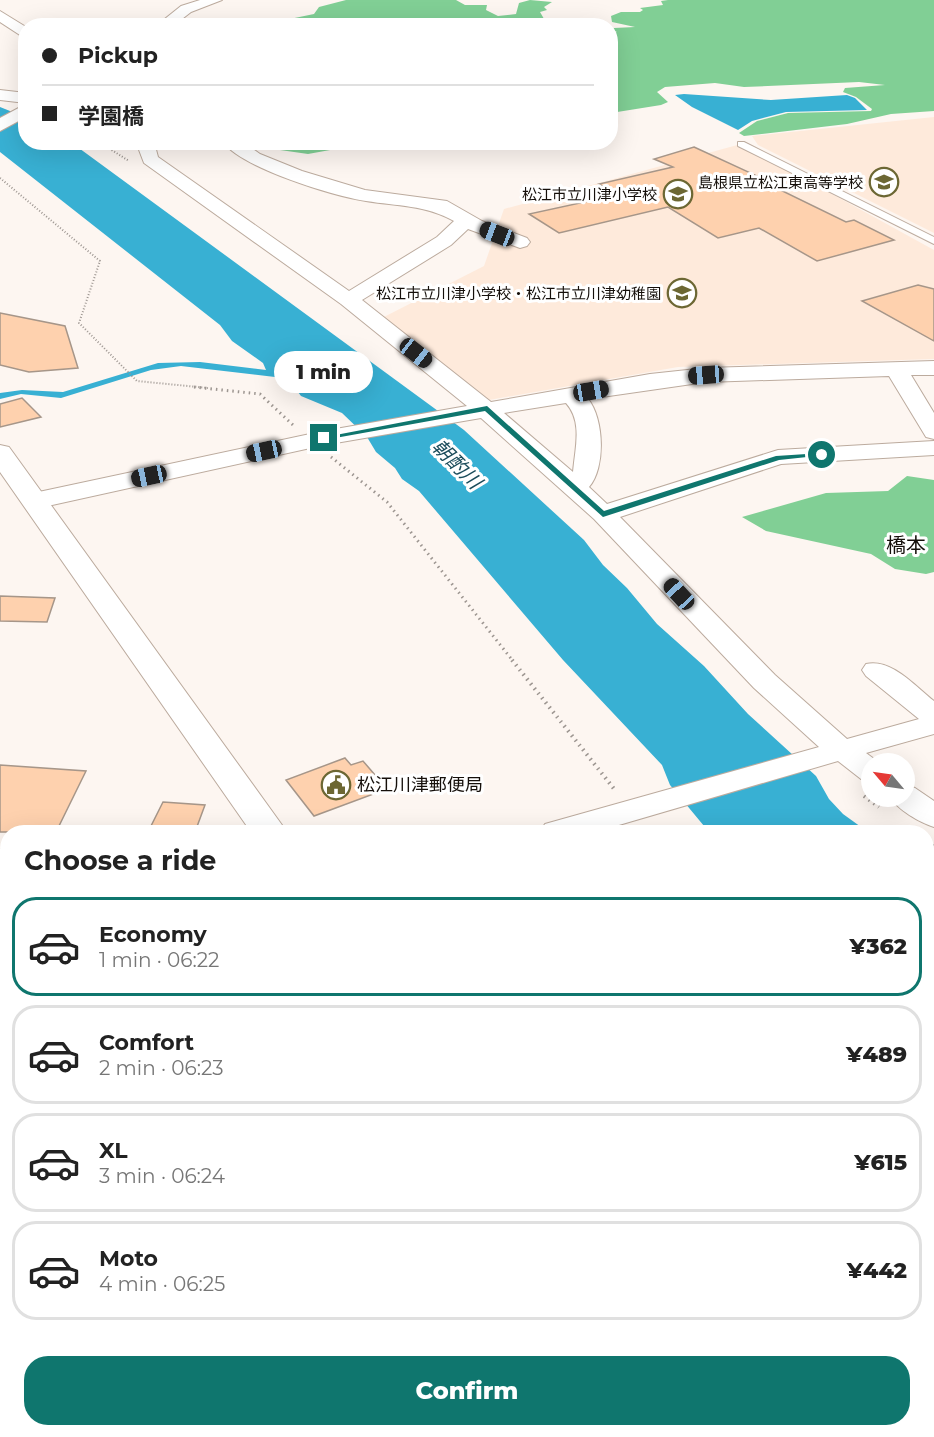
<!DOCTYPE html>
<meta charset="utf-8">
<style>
body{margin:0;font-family:Montserrat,"Noto Sans JP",sans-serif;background:#f6f6f6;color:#222;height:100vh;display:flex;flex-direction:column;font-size:22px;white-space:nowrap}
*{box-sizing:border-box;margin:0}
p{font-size:20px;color:#767676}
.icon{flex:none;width:33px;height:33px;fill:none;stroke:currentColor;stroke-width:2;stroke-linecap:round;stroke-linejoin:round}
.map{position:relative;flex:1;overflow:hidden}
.sheet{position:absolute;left:0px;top:825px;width:934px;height:612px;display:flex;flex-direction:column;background:#fff;border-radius:24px 24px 0 0;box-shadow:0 6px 24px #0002}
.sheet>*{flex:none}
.banner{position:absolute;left:18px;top:18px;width:600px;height:132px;border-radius:24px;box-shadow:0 6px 24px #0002;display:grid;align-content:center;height:132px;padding:0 24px;background:#fff}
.needle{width:39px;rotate:299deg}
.tools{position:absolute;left:861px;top:753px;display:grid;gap:12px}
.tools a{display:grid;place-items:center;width:54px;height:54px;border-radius:50%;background:#fff;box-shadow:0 6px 24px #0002;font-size:30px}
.end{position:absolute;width:27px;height:27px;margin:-14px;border:8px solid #0f766e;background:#fff;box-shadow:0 0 0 3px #fff}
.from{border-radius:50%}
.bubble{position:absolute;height:42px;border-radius:21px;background:#fff;box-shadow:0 6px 24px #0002;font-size:20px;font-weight:800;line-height:42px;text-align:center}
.car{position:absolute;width:18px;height:36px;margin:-18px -9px;border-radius:8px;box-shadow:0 0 4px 2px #0007;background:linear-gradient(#222 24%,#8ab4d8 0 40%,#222 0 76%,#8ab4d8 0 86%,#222 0)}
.banner b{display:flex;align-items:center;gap:21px;height:57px;font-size:22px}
.banner b+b{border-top:2px solid #e0e0e0}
.banner i{width:15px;height:15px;background:#222}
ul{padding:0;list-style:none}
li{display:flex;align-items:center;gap:18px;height:99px;margin:0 12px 9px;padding:0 12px;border:3px solid #e0e0e0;border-radius:24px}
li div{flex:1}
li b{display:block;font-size:22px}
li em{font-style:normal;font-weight:800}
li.active{border-color:#0f766e}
li>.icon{width:54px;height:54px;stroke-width:1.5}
h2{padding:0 24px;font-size:27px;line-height:72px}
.action{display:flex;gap:12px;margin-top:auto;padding:12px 24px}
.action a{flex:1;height:69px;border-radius:24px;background:#0f766e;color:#fff;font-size:24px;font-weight:800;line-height:69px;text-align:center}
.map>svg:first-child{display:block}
.built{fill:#feeadb}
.forest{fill:#81cf95}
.water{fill:#38b0d3}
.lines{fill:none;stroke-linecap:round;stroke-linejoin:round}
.stream{fill:#38b0d3;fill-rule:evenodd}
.building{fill:#fed1ae;stroke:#a69689;stroke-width:1.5}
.service-casing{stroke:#bcab9e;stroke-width:2}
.minor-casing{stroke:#bcab9e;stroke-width:2}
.tertiary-casing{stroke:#bcab9e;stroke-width:2}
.path-far3{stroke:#9d9691;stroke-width:2;stroke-dasharray:1 2;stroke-linecap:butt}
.path-far2{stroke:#9d9691;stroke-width:3;stroke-dasharray:1.5 4;stroke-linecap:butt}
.path-far1{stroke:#9d9691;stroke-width:4;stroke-dasharray:1.5 4.5;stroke-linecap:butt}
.path{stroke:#9d9691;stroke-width:5;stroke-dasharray:2 6;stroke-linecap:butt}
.service{fill:#fff;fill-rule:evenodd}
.minor{fill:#fff;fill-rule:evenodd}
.tertiary{fill:#fff;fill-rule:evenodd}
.route{fill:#0f766e}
.labels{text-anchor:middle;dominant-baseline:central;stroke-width:6;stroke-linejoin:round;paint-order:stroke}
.far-poi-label{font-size:15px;fill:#150f0a;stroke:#fff;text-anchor:end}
.poi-label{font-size:18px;fill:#150f0a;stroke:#fff;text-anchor:start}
.water-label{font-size:20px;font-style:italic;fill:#1b4c5b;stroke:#fff}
.neighbourhood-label{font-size:20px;fill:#150f0a;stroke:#fff}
</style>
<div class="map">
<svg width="934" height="1437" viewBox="0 0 934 1437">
<rect width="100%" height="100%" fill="#fdf6f1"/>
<!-- built -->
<path class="built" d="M934,117V233L758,145L752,136Z
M741,144L934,250V359L678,367L489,400L376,321L484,266L504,209Z"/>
<!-- forest -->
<path class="forest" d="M346,0H456L465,5H487L486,10L498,16L516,14L519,3L530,0L552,2L544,7L547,10L540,12L547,24L545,25H278L280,21L314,14L319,7Z
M668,0H934V111L891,114L847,124L744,136L739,133L757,121L788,113L871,111L872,109L856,97L843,92L845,88L885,85L859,82L744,87L715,83L665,87L657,92L668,102L661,105L611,113V33L617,32L612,30L614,28L635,27L612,22L611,16L621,12H640L643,10L640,8L663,5L661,1Z
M253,143H369L308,154L259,147Z
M907,476L934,480V572L926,574L895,569L871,554L766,531L742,517L826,493L888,491Z"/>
<!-- water -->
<path class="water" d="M684,94L771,100L847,95L855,98L867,110L786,112L752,121L738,130L692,107L675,95Z
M0,107L25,117L26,142L72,143L464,430L584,540L603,565L627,588L657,624L704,666L748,714L816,776L829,799L843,814L868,832H709L670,785L662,765L563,660L419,491L402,479L395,468L376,452L367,437L342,413L301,396L292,384L275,377L181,366L151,370L61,398L21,394L0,399V393L22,390L63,392L158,363L200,362L266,370L263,363L232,341L220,325L0,152Z
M927,870L934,877V1125L927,1113Z"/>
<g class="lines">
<!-- stream -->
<path class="stream" d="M92,144L94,145V146L69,151L67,150Z"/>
</g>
<!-- building -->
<path class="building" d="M694,147L770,182L766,183L846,222L854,220L894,240L817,261L759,228L718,238L668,207L559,233L529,214L617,195L599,184L673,167L654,159Z
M918,285L934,289V341L862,301Z
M0,313L65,326L78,368L29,372L0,365Z
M22,398L41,417L0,427V404Z
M0,596L55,598L47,622L0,621Z
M345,758L351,765L363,761L387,789L314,816L286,780Z
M0,765L86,771L56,832H0Z
M163,802L205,805L195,832H148Z"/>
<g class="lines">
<!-- service casing -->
<g class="service-casing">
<path id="service" d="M738,142H744L934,237V244L738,146Z
M236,1430H258L257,1437H235Z"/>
</g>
<!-- minor casing -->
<g class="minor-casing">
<path id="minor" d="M200,0H222L191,12L173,26H156L181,6Z
M0,11L26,27V39L0,22Z
M0,90L26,93V103L0,100Z
M26,104V117L0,131V118Z
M136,142H154L158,157L349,291L437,237L454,221C426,205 397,206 366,201C333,196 242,168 223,142H243L260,154L302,171L365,190L447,201L482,221L527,238L530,242L527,246L520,248L468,229L451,245L362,300L491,402L650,374L706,368L934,361V375H911L934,413V439L926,437L889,376L706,382L588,399C604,418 606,468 589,487L607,504L778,450L934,441V455L781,464L620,517L775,675L847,739L919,719L866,676L862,670L866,664C891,658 915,686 934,701V734L866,753L881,764H872V782L861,779L838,761L595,832H540L545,824L819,747L754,688L594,519L481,418L324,445L34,509L25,506L21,501L25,496L34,493L324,431L467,406L341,304L144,163ZM566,403C583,422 575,448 573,472L504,413Z
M904,785L915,788L934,801V827C919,822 898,810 889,796H904Z
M0,849L8,850V872L0,871Z
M0,1312L8,1313V1351L0,1350Z
M927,1326L934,1329V1389L927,1386Z
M670,1430H719L722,1437H673Z"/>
</g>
<!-- tertiary casing -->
<g class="tertiary-casing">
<path id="tertiary" d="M0,445L9,447L287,832H251L0,472Z
M518,1430H568L571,1437H521Z"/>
</g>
<!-- path-far3 -->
<path class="path-far3" d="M99,142L129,161
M0,178L100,261L79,323L137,381L208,388"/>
<!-- path-far2 -->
<path class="path-far2" d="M194,387L260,394L293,425
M331,457L387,502L513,661"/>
<!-- path-far1 -->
<path class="path-far1" d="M512,660L615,790
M864,796L879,807
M927,842L934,847"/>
<!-- path -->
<path class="path" d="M927,1300L933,1313"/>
<!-- service -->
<use href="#service" class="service"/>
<!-- minor -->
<use href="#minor" class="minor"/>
<!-- tertiary -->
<use href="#tertiary" class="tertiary"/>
</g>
<!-- route -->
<path class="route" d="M487,406L604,511L776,456L822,453L826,455L779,460L603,517L485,411L324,440L320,438Z"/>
<!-- icons -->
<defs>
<g id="school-ring" transform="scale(1.5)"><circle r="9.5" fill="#fff" stroke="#6c6733" stroke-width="1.5"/><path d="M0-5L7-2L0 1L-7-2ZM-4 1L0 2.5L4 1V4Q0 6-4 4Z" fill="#6c6733"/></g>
<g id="civic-ring" transform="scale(1.5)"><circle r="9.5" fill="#fff" stroke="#6c6733" stroke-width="1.5"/><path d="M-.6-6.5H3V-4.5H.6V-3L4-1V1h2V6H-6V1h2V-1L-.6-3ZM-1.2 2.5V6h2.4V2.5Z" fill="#6c6733"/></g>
</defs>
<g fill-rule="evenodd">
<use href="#school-ring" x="884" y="182"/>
<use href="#school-ring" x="678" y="194"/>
<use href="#school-ring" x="682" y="293"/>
<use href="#civic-ring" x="336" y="785"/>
</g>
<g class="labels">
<!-- far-poi labels -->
<g class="far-poi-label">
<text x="863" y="182">島根県立松江東高等学校</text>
<text x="657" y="194">松江市立川津小学校</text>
<text x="661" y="293">松江市立川津小学校・松江市立川津幼稚園</text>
</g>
<!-- poi labels -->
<g class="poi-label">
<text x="357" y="785">松江川津郵便局</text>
</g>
<!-- water labels -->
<g class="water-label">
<text transform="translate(457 464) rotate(45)">朝酌川</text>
</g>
<!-- neighbourhood labels -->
<g class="neighbourhood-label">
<text x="906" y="545">橋本</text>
</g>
</g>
</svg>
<div class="tools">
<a><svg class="needle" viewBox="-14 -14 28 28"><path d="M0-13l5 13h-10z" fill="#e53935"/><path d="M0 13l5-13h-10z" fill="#767676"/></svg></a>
</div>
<i class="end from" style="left:822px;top:455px"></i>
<i class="end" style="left:324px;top:438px"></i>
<div class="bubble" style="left:274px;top:351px;width:99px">1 min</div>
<i class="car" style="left:497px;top:234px;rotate:291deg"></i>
<i class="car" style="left:416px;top:353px;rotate:128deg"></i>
<i class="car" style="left:706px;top:375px;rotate:266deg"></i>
<i class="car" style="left:591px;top:391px;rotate:80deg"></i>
<i class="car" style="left:264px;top:451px;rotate:258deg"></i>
<i class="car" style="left:149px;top:476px;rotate:258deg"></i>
<i class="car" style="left:679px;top:594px;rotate:317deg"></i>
<div class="banner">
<b><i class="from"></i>Pickup</b>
<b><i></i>学園橋</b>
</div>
<section class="sheet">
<h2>Choose a ride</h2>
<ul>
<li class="active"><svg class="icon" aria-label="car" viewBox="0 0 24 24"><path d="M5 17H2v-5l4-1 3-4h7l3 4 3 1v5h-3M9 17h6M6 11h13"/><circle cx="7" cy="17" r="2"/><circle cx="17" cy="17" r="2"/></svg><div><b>Economy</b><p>1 min · 06:22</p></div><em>¥362</em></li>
<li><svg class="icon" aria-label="car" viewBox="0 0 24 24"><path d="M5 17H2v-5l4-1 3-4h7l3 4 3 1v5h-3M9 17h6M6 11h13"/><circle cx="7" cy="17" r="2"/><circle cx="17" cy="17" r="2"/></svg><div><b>Comfort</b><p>2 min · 06:23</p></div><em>¥489</em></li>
<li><svg class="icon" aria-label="car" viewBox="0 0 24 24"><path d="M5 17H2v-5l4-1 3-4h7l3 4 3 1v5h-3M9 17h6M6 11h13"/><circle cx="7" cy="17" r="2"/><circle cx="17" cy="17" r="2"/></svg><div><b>XL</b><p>3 min · 06:24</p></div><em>¥615</em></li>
<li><svg class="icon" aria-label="car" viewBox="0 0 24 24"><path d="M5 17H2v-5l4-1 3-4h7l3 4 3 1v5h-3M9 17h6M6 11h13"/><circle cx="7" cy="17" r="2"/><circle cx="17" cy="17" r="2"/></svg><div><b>Moto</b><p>4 min · 06:25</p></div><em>¥442</em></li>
</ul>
<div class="action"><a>Confirm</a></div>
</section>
</div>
